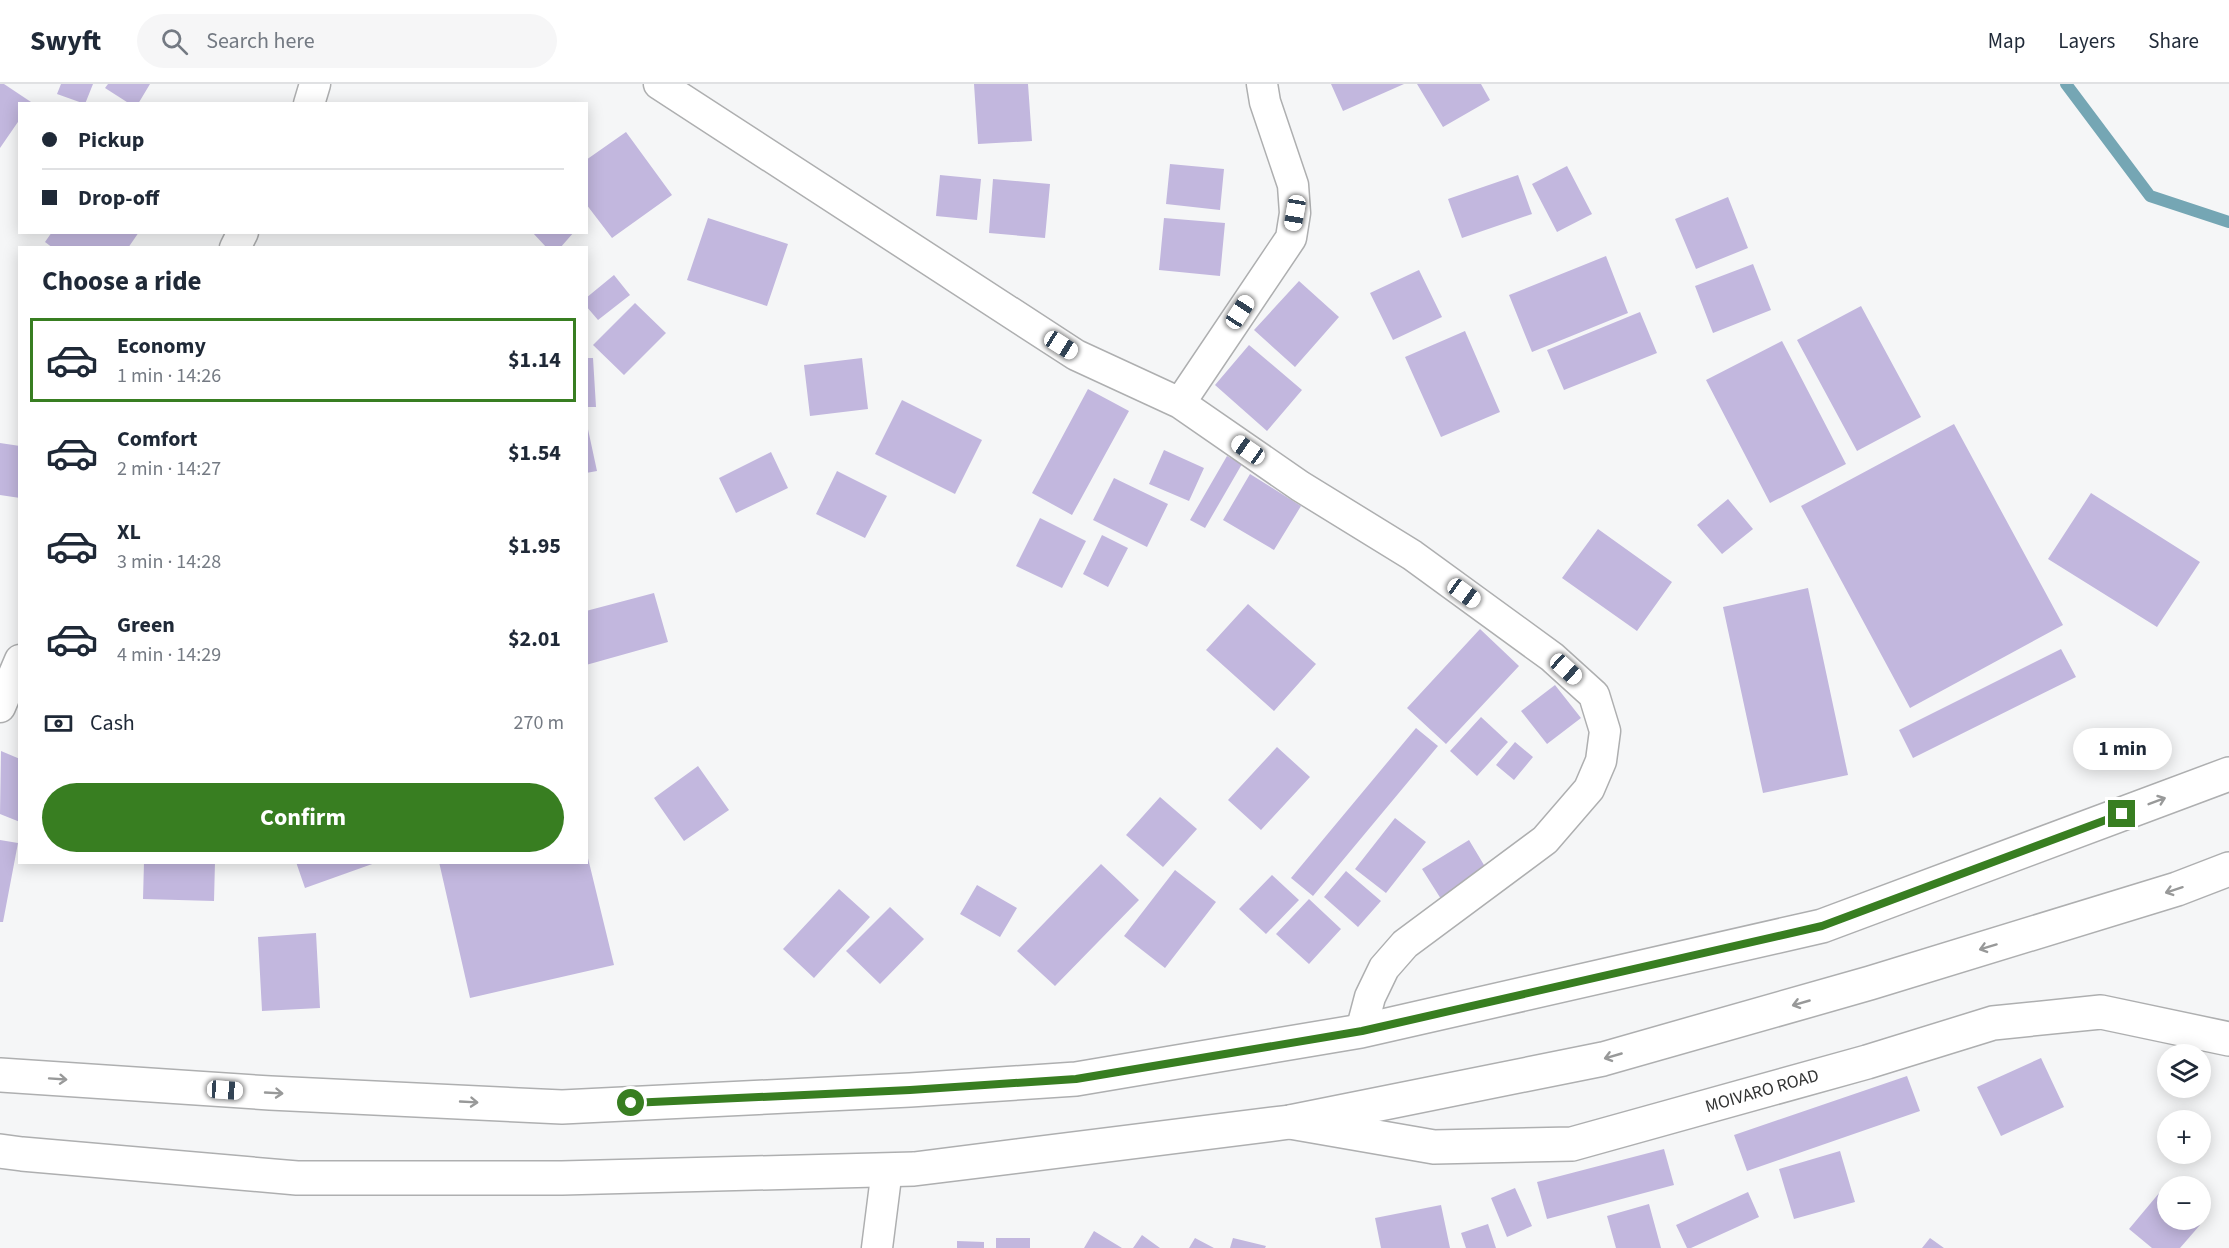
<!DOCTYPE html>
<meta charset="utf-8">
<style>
body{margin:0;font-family:"Source Sans 3",sans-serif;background:#f6f6f7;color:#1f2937;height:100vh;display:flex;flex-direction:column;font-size:22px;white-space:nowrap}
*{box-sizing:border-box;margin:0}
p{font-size:20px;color:#747a83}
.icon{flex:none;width:33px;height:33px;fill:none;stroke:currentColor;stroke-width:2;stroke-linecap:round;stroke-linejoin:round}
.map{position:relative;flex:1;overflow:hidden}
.panel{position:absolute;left:18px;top:162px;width:570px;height:618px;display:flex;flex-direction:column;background:#fff;border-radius:0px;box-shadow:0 3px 15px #0003}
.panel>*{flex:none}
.top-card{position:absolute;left:18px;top:18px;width:570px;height:132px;border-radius:0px;box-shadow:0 3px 15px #0003;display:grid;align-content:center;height:132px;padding:0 24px;background:#fff}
.buttons{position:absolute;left:2157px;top:960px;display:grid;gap:12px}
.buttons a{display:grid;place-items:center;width:54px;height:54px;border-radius:50%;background:#fff;box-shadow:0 3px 15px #0003;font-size:30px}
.end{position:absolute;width:27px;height:27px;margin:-14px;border:8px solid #387e21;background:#fff;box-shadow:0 0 0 3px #fff}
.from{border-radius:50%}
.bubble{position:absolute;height:42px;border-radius:21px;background:#fff;box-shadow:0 3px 15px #0003;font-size:20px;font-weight:700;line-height:42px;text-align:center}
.car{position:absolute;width:18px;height:36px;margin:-18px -9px;border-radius:8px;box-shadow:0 0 4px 2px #0007;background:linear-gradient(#fff 24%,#345 0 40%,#fff 0 76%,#345 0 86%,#fff 0)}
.top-card b{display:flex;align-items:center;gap:21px;height:57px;font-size:22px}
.top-card b+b{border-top:2px solid #e0e1e3}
.top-card i{width:15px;height:15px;background:#1f2937}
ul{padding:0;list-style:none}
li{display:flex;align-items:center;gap:18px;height:84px;margin:0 12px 9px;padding:0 12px;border:3px solid transparent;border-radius:0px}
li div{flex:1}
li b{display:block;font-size:22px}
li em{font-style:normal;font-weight:700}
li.current{border-color:#387e21}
li>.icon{width:54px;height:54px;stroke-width:1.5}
h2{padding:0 24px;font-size:27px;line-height:72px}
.pay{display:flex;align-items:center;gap:15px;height:66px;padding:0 24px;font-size:22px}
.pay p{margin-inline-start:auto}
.action{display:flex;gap:12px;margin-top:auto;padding:12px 24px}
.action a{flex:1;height:69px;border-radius:36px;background:#387e21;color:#fff;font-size:24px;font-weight:700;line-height:69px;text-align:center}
header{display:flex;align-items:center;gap:36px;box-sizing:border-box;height:84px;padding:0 30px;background:#fff;border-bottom:2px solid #e0e1e3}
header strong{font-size:28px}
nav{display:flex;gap:33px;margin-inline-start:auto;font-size:21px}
.search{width:420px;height:54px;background:#f6f6f7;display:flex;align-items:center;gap:15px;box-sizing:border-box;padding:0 21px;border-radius:33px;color:#747a83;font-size:22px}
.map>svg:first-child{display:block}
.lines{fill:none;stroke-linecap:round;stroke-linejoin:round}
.stream{stroke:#75a6b4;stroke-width:12}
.building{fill:#c2b7de}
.minor-casing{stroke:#aeafb0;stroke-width:33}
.tertiary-casing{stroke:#aeafb0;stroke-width:36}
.trunk-casing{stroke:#aeafb0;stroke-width:36}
.minor{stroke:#fff;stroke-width:30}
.tertiary{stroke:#fff;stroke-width:33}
.trunk{stroke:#fff;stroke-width:33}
.oneway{stroke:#989999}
.route{stroke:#387e21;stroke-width:8}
.labels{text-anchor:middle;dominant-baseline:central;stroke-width:6;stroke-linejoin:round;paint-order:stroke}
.street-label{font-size:18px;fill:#323333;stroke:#fff}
</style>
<header>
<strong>Swyft</strong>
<div class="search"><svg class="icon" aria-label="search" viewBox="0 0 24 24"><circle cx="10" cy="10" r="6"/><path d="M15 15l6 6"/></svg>Search here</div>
<nav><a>Map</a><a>Layers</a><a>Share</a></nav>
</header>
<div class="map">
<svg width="2229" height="1164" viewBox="0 0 2229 1164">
<rect width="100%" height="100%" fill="#f5f6f7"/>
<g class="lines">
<!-- stream -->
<path class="stream" d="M2066,0L2150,112L2229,138"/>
</g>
<!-- building -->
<path class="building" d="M0,0H4L31,18L30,20H20V35L0,64Z
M61,0H93L85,20L57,10Z
M108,0H150L138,20H130L105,4Z
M974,0H1028L1032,57L978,60Z
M1331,0H1404L1343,27Z
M1417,0H1481L1490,16L1443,43Z
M626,48L672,111L612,154L586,120V76Z
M1170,80L1224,85L1220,126L1166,120Z
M1567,82L1592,130L1557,148L1532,100Z
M940,91L981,95L977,136L936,132Z
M1518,91L1532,130L1462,154L1448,115Z
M993,95L1050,100L1045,154L989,149Z
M1728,113L1748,164L1696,185L1675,135Z
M708,134L788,160L767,222L687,196Z
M1164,134L1225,139L1220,192L1159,186Z
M52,148H139L128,164H53L45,158Z
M532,148H574L560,164H547Z
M1606,172L1628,229L1532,268L1509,211Z
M1753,180L1771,226L1713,249L1695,202Z
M1419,186L1442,233L1393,256L1370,209Z
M614,191L630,211L598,236L586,222V214Z
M1299,197L1339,233L1295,283L1254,246Z
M635,219L666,249L624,291L593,261Z
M1861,222L1921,333L1857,367L1797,256Z
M1640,228L1657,269L1564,306L1547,266Z
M1465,247L1500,328L1441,353L1405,273Z
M1782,257L1846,380L1770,419L1706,296Z
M1249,261L1302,306L1267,347L1215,301Z
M586,274H593L596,323H586Z
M862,274L868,325L810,332L804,281Z
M1088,305L1129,327L1072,431L1032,409Z
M902,316L982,356L955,410L875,370Z
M586,336L597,387L586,389Z
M1954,340L2063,541L1910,624L1801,422Z
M0,359L20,362V414L0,411Z
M1164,366L1204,384L1189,417L1149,400Z
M771,368L788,404L736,429L719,394Z
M1227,372L1242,380L1205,444L1190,436Z
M837,387L887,412L865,454L816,430Z
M1250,390L1301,422L1274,466L1223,436Z
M1114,394L1168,420L1147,463L1093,436Z
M2091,409L2200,478L2157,543L2048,475Z
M1728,415L1753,445L1722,470L1697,441Z
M1040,434L1086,457L1062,504L1016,482Z
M1598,445L1672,498L1637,547L1562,494Z
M1102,451L1128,464L1108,503L1083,490Z
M1808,504L1848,691L1763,709L1723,523Z
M654,509L668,558L586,581V527Z
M1248,520L1316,580L1274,627L1206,566Z
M1480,545L1519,582L1446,660L1407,624Z
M2061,565L2076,593L1913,674L1899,646Z
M1555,601L1581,634L1547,660L1521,627Z
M1481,633L1508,658L1477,692L1450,667Z
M1416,644L1438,662L1313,812L1291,794Z
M1515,658L1533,673L1514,696L1496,681Z
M1277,663L1310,693L1261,746L1228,716Z
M1,667L20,675V738L0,730Z
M698,682L729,726L684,757L654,714Z
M1160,713L1197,745L1163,783L1126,751Z
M1395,734L1426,758L1386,809L1355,785Z
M0,756L18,759L3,838H0Z
M1469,756L1487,786L1441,815L1422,785Z
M586,766L614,881L470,914L439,778H586Z
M144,778H215L214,817L143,815Z
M296,778H375V779L305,804Z
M1101,780L1139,816L1055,902L1017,867Z
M1175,786L1216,818L1165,884L1124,852Z
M1346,787L1381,817L1358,843L1324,813Z
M1272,791L1299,816L1266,850L1239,825Z
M977,801L1017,824L1000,853L960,830Z
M839,805L870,833L814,894L783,865Z
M1309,815L1341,845L1309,880L1276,850Z
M890,823L924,855L880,900L846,867Z
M316,849L320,924L262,927L258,853Z
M2041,974L2064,1023L2001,1052L1977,1003Z
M1907,992L1920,1027L1747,1087L1734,1051Z
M1664,1065L1674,1101L1547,1135L1537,1098Z
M1840,1067L1855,1118L1794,1135L1779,1085Z
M1515,1104L1532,1142L1507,1153L1491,1114Z
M1748,1108L1759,1133L1691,1164H1687L1676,1141Z
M2160,1108L2168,1115V1136H2193L2200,1141L2180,1164H2152L2129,1145Z
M1649,1120L1661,1164H1616L1607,1132Z
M1441,1121L1450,1164H1381L1375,1134Z
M1488,1140L1496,1164H1466L1461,1149Z
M1094,1147L1122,1164H1084Z
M1142,1151L1160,1164H1133Z
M996,1154H1030V1164H996Z
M1195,1154L1214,1164H1189Z
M1233,1154L1266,1162L1265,1164H1230Z
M1930,1154L1944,1164H1922Z
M957,1157L984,1158V1164H957Z"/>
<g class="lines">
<!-- minor casing -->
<g class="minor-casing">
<path id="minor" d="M659,0L1076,271L1180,319L1300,402L1412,471L1552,573L1594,611L1605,647L1601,677L1589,705L1545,756L1405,860L1384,884L1370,913L1361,947
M309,20L315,0
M235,164L243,148
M1180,319L1291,154L1295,129L1293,101L1265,18L1262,0
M0,623L20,576
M877,1164L887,1085"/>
</g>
<!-- tertiary casing -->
<g class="tertiary-casing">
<path id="tertiary" d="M1290,1038L1434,1063L1572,1060L1867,978L1993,939L2101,928L2229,955"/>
</g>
<!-- trunk casing -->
<g class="trunk-casing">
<path id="trunk" d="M0,991L270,1009L562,1023L910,1006L1076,995L1361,947L1822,842L2229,690
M0,1067L22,1070L297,1094H562L914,1085L1290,1038L1603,975L1870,899L2177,805L2229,785"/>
</g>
<!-- minor -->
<use href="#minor" class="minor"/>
<!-- tertiary -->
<use href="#tertiary" class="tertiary"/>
<!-- trunk -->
<use href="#trunk" class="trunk"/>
</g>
<!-- one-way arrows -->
<defs><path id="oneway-shaft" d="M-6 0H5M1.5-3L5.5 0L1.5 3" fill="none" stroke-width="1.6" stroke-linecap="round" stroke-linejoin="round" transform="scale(1.5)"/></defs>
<g class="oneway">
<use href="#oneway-shaft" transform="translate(2157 717) rotate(-21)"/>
<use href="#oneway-shaft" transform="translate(2174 806) rotate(162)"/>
<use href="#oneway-shaft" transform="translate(1988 863) rotate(163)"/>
<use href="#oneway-shaft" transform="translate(1801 919) rotate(164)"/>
<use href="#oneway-shaft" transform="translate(1613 972) rotate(164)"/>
<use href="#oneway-shaft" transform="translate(58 995) rotate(4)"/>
<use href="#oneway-shaft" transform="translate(274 1009) rotate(3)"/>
<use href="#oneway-shaft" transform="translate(469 1018) rotate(3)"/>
</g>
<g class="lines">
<!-- route -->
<path class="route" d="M631,1019L910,1006L1076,995L1362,947L1822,842L2122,730"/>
</g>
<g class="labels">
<!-- street labels -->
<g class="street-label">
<text transform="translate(1762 1007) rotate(-16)">MOIVARO ROAD</text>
</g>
</g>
</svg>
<div class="buttons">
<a><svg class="icon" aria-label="layers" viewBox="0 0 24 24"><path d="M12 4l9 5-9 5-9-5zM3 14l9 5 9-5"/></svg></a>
<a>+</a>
<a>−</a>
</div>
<i class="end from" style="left:631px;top:1019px"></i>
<i class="end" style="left:2122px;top:730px"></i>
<div class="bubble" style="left:2073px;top:644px;width:99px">1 min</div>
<i class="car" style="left:1295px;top:129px;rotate:190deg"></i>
<i class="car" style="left:1240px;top:228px;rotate:33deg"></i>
<i class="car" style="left:1061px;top:261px;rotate:122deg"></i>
<i class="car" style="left:1248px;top:366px;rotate:305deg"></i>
<i class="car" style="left:1464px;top:509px;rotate:126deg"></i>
<i class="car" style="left:1566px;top:585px;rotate:132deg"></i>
<i class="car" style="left:225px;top:1006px;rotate:94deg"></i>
<div class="top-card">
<b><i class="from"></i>Pickup</b>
<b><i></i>Drop-off</b>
</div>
<section class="panel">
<h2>Choose a ride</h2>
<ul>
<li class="current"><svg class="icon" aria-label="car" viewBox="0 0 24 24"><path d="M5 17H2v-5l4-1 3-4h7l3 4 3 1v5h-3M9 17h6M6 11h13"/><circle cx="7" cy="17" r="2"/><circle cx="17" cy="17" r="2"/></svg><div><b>Economy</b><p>1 min · 14:26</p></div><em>$1.14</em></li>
<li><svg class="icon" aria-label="car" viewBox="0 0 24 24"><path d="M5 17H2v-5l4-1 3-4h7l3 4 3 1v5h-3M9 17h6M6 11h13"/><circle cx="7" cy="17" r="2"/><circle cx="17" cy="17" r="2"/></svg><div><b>Comfort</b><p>2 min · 14:27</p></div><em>$1.54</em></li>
<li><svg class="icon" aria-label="car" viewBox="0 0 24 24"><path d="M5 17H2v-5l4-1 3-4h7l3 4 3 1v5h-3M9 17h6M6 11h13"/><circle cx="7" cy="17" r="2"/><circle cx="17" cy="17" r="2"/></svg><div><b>XL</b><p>3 min · 14:28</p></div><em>$1.95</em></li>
<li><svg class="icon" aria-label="car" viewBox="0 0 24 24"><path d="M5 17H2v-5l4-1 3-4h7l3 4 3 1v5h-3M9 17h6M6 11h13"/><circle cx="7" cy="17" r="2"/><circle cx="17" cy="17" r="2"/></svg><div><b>Green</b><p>4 min · 14:29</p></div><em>$2.01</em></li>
</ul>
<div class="pay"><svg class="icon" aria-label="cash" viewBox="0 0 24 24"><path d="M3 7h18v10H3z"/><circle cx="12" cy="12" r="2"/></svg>Cash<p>270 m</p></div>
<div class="action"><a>Confirm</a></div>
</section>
</div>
